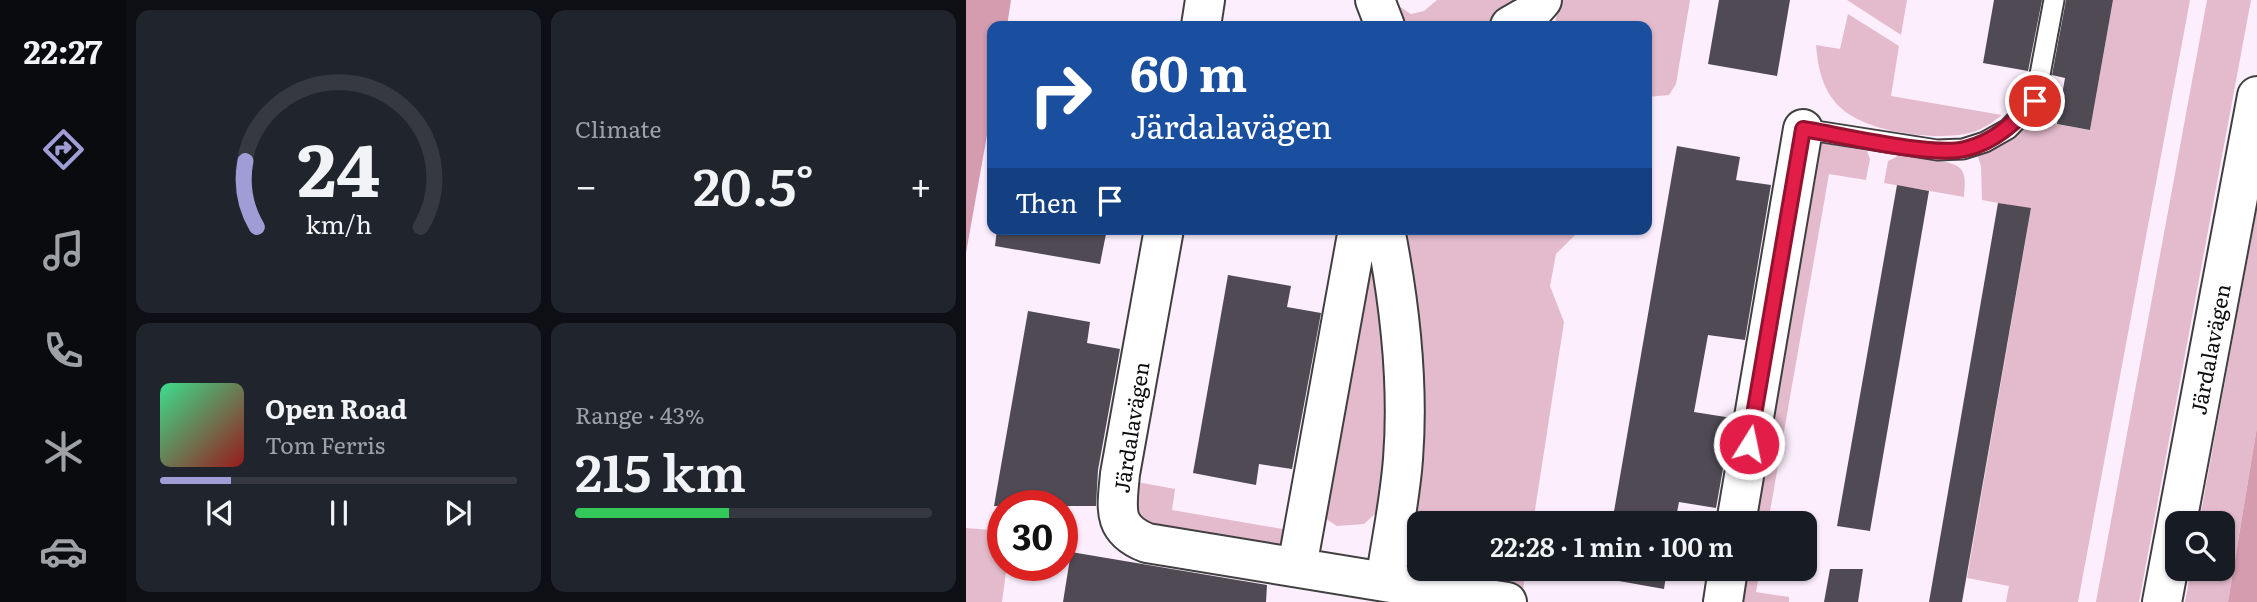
<!DOCTYPE html>
<html lang="en">
<head>
<meta charset="utf-8">
<style>
  :root { --surface:#171b24; --page:#20242c; --text:#f1f3f6; --muted:#9ea1a6; --line:#363941; --accent:#9f9cd6 }
  body { margin:0; font-family:Literata,serif; background:var(--page); color:var(--text); height:100vh; display:flex; flex-direction:column; font-size:26px; white-space:nowrap }
  * { box-sizing:border-box; margin:0 }
  p { font-size:23px; color:var(--muted) }
  .icon { flex:none; width:38px; height:38px; fill:none; stroke:currentColor; stroke-width:2; stroke-linecap:round; stroke-linejoin:round }
  .map { position:relative; flex:1; overflow:hidden }
  .drawer { display:flex; flex-direction:column; gap:10px; padding:10px; background:#0d0f14; width:840px }
  .drawer>* { flex:none }
  .guide { position:absolute; left:21px; top:21px; width:665px; height:214px; border-radius:14px; box-shadow:0 2px 5px #0004; background:#1a4fa0; color:#fff; overflow:hidden }
  .buttons { position:absolute; left:1199px; top:511px; display:grid; gap:14px }
  .buttons a { display:grid; place-items:center; width:70px; height:70px; border-radius:14px; background:var(--surface); box-shadow:0 2px 5px #0004; font-size:35px }
  .speed { position:absolute; left:21px; top:490px; display:flex; gap:14px; font-size:35px; font-weight:700; text-align:center }
  .speed>* { display:grid; place-content:center; width:91px; height:91px; border-radius:50%; background:var(--surface); box-shadow:0 2px 5px #0004; line-height:1 }
  .speed .limit { border:10px solid #d22; background:#fff; color:#111 }
  .pin { position:absolute; display:grid; place-items:center; width:60px; height:60px; color:#fff; margin:-30px; border:4px solid #fff; border-radius:50%; box-shadow:0 2px 7px #0007 }
  .me { position:absolute; width:77px; margin:-38px; rotate:10deg; stroke-linejoin:round; filter:drop-shadow(0 0 5px #0008) }
  .turn { display:flex; align-items:center; gap:24px; height:147px; padding:0 28px; font-size:32px }
  .turn .icon { width:91px; height:91px; stroke-width:2.5 }
  .turn b { display:block; font-size:49px; line-height:60px }
  .then { display:flex; align-items:center; height:66px; padding:0 28px; background:#0003; gap:14px; font-size:26px }
  .big { font-size:52px; font-weight:600; line-height:1.1 }
  .drawer .widget { flex:1; display:flex; flex-direction:column; justify-content:center; gap:10px; min-width:0; padding:0 24px; border-radius:14px; background:var(--page) }
  .drawer .dial { align-items:center; gap:0 }
  .dial svg { height:182px; overflow:visible; fill:none; stroke:var(--line); stroke-width:7; stroke-linecap:round; text-anchor:middle }
  .dial text { fill:var(--text); stroke:none }
  .song { display:flex; align-items:center; gap:21px }
  .cover { width:84px; height:84px; border-radius:10px; background:linear-gradient(135deg,hsl(150 70% 55%),hsl(0 70% 35%)) }
  .played { height:7px; border-radius:4px; background:linear-gradient(90deg,var(--accent) 20%,var(--line) 20%) }
  .keys { display:flex; justify-content:space-around; direction:ltr }
  .heat { display:flex; justify-content:space-between; align-items:center; font-size:38px; direction:ltr }
  .charge { height:10px; border-radius:5px; background:linear-gradient(90deg,#34c759 43%,var(--line) 0) }
  .drawer .tiles { flex:1; display:grid; gap:10px; grid-template-columns:repeat(2,1fr) }
  .trip { position:absolute; left:441px; top:511px; width:410px; height:70px; border-radius:14px; background:var(--surface); box-shadow:0 2px 5px #0004; font-weight:600; line-height:70px; text-align:center }
  main { display:flex; flex:1; min-height:0 }
  .tab-bar { display:flex; flex-direction:column; width:126px; justify-content:space-around; align-items:center; background:#090b0e; color:var(--muted) }
  .tab-bar .icon { width:49px; height:49px }
  .tab-bar .current { color:var(--accent) }
  .tab-bar b { font-size:32px; color:var(--text) }
  .map>svg:first-child { display:block }
  .green { fill:#e4bbcc }
  .forest { fill:#d49cae }
  .building { fill:#4f4a54 }
  .lines { fill:none; stroke-linecap:round; stroke-linejoin:round }
  .service-casing { stroke:#404040; stroke-width:23 }
  .minor-casing { stroke:#404040; stroke-width:42 }
  .tertiary-casing { stroke:#404040; stroke-width:42 }
  .service { stroke:#fff; stroke-width:19 }
  .minor { stroke:#fff; stroke-width:38 }
  .tertiary { stroke:#fff; stroke-width:38 }
  .route-casing { stroke:#92132f; stroke-width:18 }
  .route { stroke:#e11d48; stroke-width:12 }
  .labels { text-anchor:middle; dominant-baseline:central; stroke-width:7; stroke-linejoin:round; paint-order:stroke }
  .street-label { font-size:21px; fill:#0d0d0d; stroke:#fff }
</style>
</head>
<body>
<main>
<nav class="tab-bar">
<b>22:27</b>
<svg class="icon current" aria-label="directions" viewBox="0 0 24 24"><path d="M12 3l9 9-9 9-9-9zM9 14v-3h6M13 9l2 2-2 2"/></svg>
<svg class="icon" aria-label="music" viewBox="0 0 24 24"><path d="M9 18V5l10-2v13"/><circle cx="6" cy="18" r="3"/><circle cx="16" cy="16" r="3"/></svg>
<svg class="icon" aria-label="phone" viewBox="0 0 24 24"><path d="M5 4h4l2 5-3 2q2 4 5 5l2-3 5 2v4C11 20 4 13 5 4z"/></svg>
<svg class="icon" aria-label="climate" viewBox="0 0 24 24"><path d="M12 3v18M4 7l16 10M4 17L20 7"/></svg>
<svg class="icon" aria-label="car" viewBox="0 0 24 24"><path d="M5 17H2v-5l4-1 3-4h7l3 4 3 1v5h-3M9 17h6M6 11h13"/><circle cx="7" cy="17" r="2"/><circle cx="17" cy="17" r="2"/></svg>
</nav>
<section class="drawer">
<div class="tiles">
<div class="widget dial"><svg viewBox="0 0 100 80">
<path d="M14 69A42 42 0 1 1 86 69"/>
<path d="M14 69A42 42 0 0 1 9 40" stroke="#9f9cd6"/>
<text x="50" y="56" font-size="32" font-weight="700">24</text>
<text x="50" y="72" font-size="11">km/h</text>
</svg></div>
<div class="widget"><p>Climate</p>
<div class="heat"><a>−</a><b class="big">20.5°</b><a>+</a></div>
</div>
<div class="widget">
<div class="song"><i class="cover"></i><div><b>Open Road</b><p>Tom Ferris</p></div></div>
<div class="played"></div>
<div class="keys"><svg class="icon" aria-label="previous" viewBox="0 0 24 24"><path d="M18 5L8 12l10 7zM5 5v14"/></svg><svg class="icon" aria-label="pause" viewBox="0 0 24 24"><path d="M8 5v14M16 5v14"/></svg><svg class="icon" aria-label="next" viewBox="0 0 24 24"><path d="M6 5l10 7-10 7zM19 5v14"/></svg></div>
</div>
<div class="widget"><p>Range · 43%</p><b class="big">215 km</b><div class="charge"></div></div>
</div>
</section>
<div class="map">
<svg width="1291" height="602" viewBox="0 0 1291 602">
  <rect width="100%" height="100%" fill="#fceefd"/>
  <path class="green" d="M471,0H560L525,26L431,25L428,3L445,14L458,11Z
    M592,0H724L710,84L703,95L681,97V26H589Z
    M881,0H941L935,35Z
    M1147,0H1224L1112,602H1040L1043,586L1001,578L1065,209L1016,200L1015,166L1011,154C1031,145 1051,139 1060,119L1124,130Z
    M1241,0H1285L1173,602H1130Z
    M882,14L933,46L925,96L1036,115C1027,122 1016,130 1004,133C971,141 901,133 875,108C857,92 852,69 850,45L874,49Z
    M856,143L901,151L904,159L900,180L863,174L802,523H781L848,149Z
    M934,155C948,157 986,159 995,169C1001,177 998,188 998,197L918,183L922,161Z
    M1291,208V427L1262,602H1219L1225,569H1256V523H1233Z
    M408,229L424,370L417,494L409,514L398,524L371,526L357,517Z
    M436,229H615L590,254L584,286L598,322L567,523H453V566L443,555L440,546Z
    M166,481L209,489L206,510L328,531L316,550L174,527Z
    M0,528L37,531V565H41L36,602H0Z
    M457,569H560L557,590L462,573Z
    M773,569H794L790,592L823,597V602H767Z"/>
  <path class="forest" d="M0,0H45L41,26H26V107L0,253Z
    M1291,427V602H1262Z"/>
  <path class="building" d="M753,0H824L811,76L742,64Z
    M1028,0H1076L1062,71L1017,63Z
    M1100,0H1147L1124,130L1091,124L1099,78L1086,75Z
    M711,146L774,157L770,180L805,185L779,340L742,335L728,412L766,418L750,508L713,502L709,523H646Z
    M931,185L963,191L904,531L871,526Z
    M1032,203L1065,208L996,602H963Z
    M31,229H141L134,264L29,246Z
    M262,275L325,286L321,307L355,313L326,469L293,464L290,485L227,473Z
    M62,311L124,322L121,343L154,349L132,470L130,506H28Z
    M105,552L301,585L300,602H97Z
    M638,569H701L698,589L636,578Z
    M864,569H897L892,602H858Z"/>
  <g class="lines">
    <defs>
      <path id="service" d="M837,129L971,150L997,149L1019,142L1042,129L1069,101L1088,0"/>
      <path id="minor" d="M409,0L419,26
        M235,26L239,0
        M544,26L563,15L576,0
        M198,229L154,474C151,508 145,529 181,543L541,602
        M419,229C434,305 443,382 437,459C434,500 425,542 419,582
        M770,523L837,129
        M331,567L392,229
        M757,602L762,569"/>
      <path id="tertiary" d="M1196,602L1291,96"/>
    </defs>
    <use href="#service" class="service-casing"/>
    <use href="#minor" class="minor-casing"/>
    <use href="#tertiary" class="tertiary-casing"/>
    <use href="#service" class="service"/>
    <use href="#minor" class="minor"/>
    <use href="#tertiary" class="tertiary"/>
  </g>
  <g class="lines">
    <defs>
      <path id="route" d="M783,444L837,129C875,135 965,157 999,149C1029,142 1049,122 1069,101"/>
    </defs>
    <use href="#route" class="route-casing"/>
    <use href="#route" class="route"/>
  </g>
  <g class="labels">
    <g class="street-label">
      <text transform="translate(1243 349) rotate(-79)">Järdalavägen</text>
      <text transform="translate(164 427) rotate(-81)">Järdalavägen</text>
    </g>
  </g>
</svg>
<div class="buttons">
<a><svg class="icon" aria-label="search" viewBox="0 0 24 24"><circle cx="10" cy="10" r="6"/><path d="M15 15l6 6"/></svg></a>
</div>
<div class="speed"><div class="limit">30</div></div>
<div class="pin" style="left:1069px;top:101px;background:#d93025"><svg class="icon" aria-label="arrive" viewBox="0 0 24 24"><path d="M6 21V4h12l-3 4 3 4H6"/></svg></div>
<svg class="me" style="left:783px;top:444px" viewBox="-20 -20 40 40"><circle r="17" fill="#e11d48" stroke="#fff" stroke-width="3"/><path d="M0-11L8 9 0 5-8 9z" fill="#fff"/></svg>
<div class="trip">22:28 · 1 min · 100 m</div>
<div class="guide">
<div class="turn"><svg class="icon" aria-label="right" viewBox="0 0 24 24"><path d="M7 20v-9h11M14 6l5 5-5 5"/></svg><div><b>60 m</b>Järdalavägen</div></div>
<div class="then">Then<svg class="icon" aria-label="arrive" viewBox="0 0 24 24"><path d="M6 21V4h12l-3 4 3 4H6"/></svg></div>
</div>
</div>
</main>
</body>
</html>
